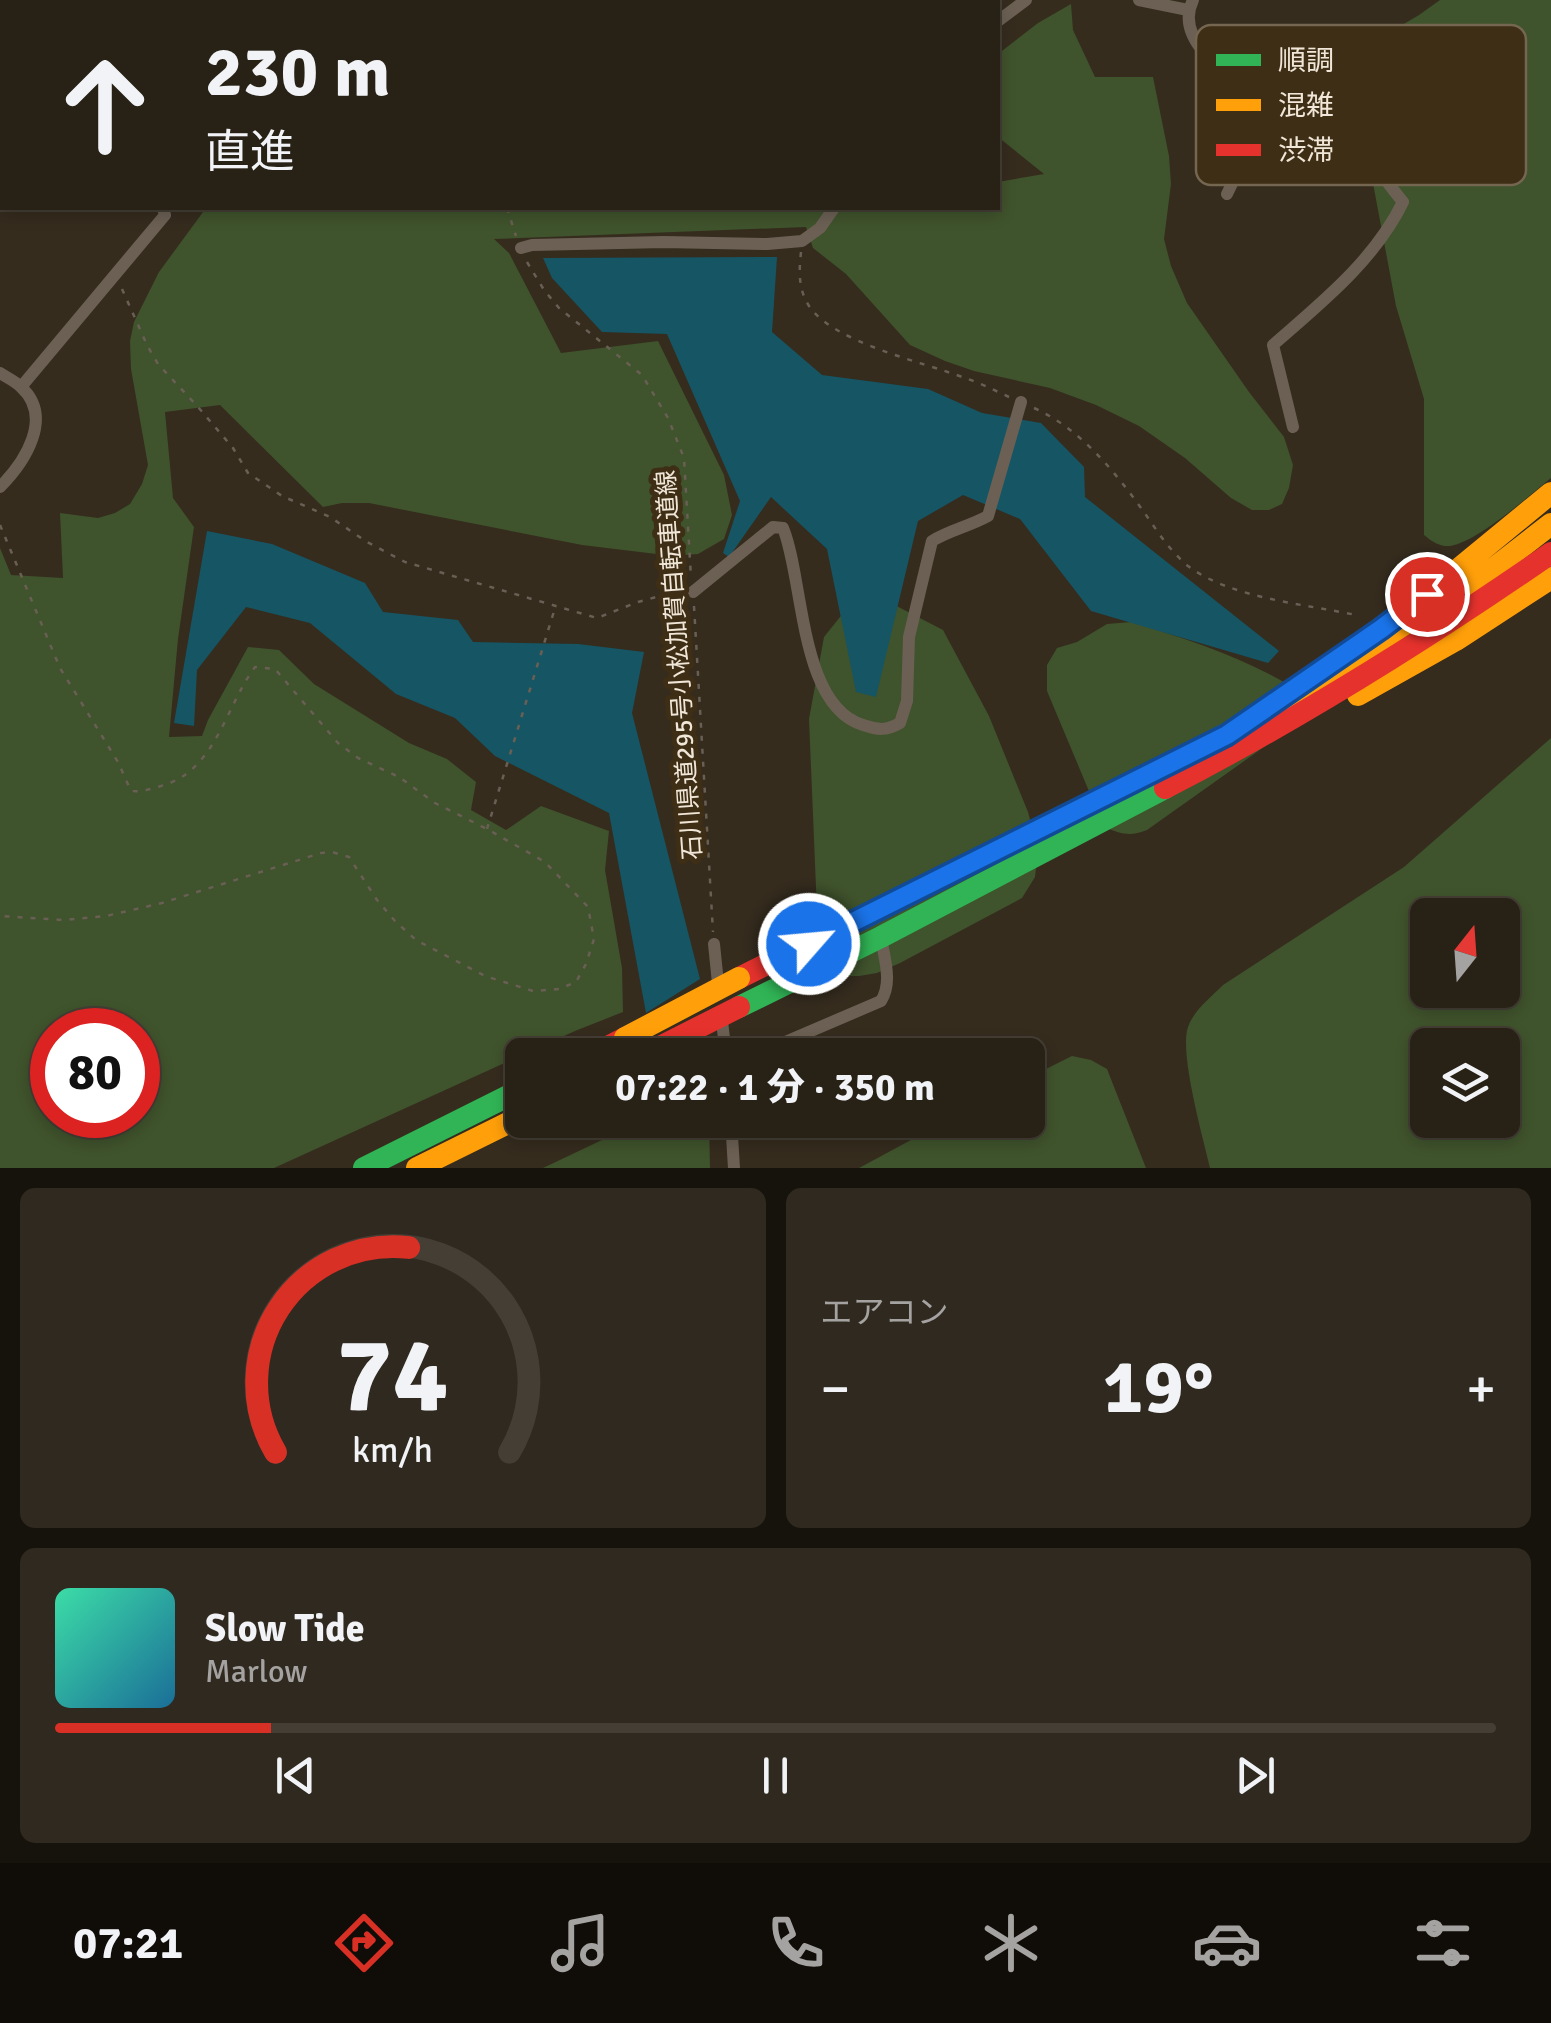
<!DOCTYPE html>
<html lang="ja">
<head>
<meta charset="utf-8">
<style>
  :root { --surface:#282116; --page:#30291f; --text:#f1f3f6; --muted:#a5a3a1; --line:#443e35; --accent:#d93025 }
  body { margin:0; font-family:Signika,"Noto Sans JP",sans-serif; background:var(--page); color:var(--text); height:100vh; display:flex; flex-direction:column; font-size:38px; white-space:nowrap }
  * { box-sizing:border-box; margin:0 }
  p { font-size:32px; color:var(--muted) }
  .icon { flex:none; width:55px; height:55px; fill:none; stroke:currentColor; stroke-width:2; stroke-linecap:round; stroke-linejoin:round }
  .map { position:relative; height:1168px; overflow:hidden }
  .side { display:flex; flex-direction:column; gap:20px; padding:20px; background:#16120c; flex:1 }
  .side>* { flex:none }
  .guide { position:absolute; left:0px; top:0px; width:1000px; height:210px; box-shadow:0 5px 15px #0003,0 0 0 2px var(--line); background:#282116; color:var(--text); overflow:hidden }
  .needle { width:65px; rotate:17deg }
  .tools { position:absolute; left:1410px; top:898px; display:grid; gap:20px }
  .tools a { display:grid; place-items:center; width:110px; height:110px; border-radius:15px; background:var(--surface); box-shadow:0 5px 15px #0003,0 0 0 2px var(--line); font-size:50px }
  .speed { position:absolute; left:30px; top:1008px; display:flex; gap:20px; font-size:50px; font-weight:700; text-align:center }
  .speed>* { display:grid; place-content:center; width:130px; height:130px; border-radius:50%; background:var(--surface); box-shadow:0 5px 15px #0003,0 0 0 2px var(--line); line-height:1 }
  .speed .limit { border:15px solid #d22; background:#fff; color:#111 }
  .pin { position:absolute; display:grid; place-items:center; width:85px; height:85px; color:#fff; margin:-42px; border:5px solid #fff; border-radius:50%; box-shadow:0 2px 10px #0007 }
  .me { position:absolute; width:110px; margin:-55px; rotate:63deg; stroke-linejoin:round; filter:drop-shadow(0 0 8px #0008) }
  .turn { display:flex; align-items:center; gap:35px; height:210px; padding:0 40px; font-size:45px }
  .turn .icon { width:130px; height:130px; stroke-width:2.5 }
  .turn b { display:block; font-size:70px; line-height:85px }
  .big { font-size:75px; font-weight:800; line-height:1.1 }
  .side .card { flex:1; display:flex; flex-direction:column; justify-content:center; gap:15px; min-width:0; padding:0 35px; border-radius:15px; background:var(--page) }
  .side .dial { align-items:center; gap:0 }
  .dial svg { height:260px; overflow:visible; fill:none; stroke:var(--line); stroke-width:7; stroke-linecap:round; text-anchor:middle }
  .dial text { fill:var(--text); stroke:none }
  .song { display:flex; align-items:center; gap:30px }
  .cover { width:120px; height:120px; border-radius:15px; background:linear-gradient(135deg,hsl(160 70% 55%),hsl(200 70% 35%)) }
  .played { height:10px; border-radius:5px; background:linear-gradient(90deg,var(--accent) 15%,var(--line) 15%) }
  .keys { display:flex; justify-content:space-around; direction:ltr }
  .heat { display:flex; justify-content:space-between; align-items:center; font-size:55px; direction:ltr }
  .side .tiles { flex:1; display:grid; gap:20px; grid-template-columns:1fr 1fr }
  .card:last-child { grid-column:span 2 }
  .trip { position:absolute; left:505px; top:1038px; width:540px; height:100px; border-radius:15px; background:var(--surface); box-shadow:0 5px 15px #0003,0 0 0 2px var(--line); font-weight:800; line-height:100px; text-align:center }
  .menu { display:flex; height:160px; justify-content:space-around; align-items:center; background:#100d09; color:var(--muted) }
  .menu .icon { width:70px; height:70px }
  .menu .active { color:var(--accent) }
  .menu b { font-size:45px; color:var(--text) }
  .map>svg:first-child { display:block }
  .green { fill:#3f532c; fill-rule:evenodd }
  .water { fill:#165564 }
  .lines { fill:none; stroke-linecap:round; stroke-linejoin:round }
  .path { stroke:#695f54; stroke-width:2.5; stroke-dasharray:5 8; stroke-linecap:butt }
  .street { stroke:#6c6054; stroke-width:12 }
  .fast { stroke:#30b455; stroke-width:22 }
  .slow { stroke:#ff9f0a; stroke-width:22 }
  .jam { stroke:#e5322d; stroke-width:22 }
  .slow-bridge { stroke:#ff9f0a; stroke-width:22 }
  .jam-bridge { stroke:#e5322d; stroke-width:22 }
  .route-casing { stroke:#114b97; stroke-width:25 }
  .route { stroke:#1a73e8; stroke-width:18 }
  .labels { text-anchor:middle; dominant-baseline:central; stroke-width:10; stroke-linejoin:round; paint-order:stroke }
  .street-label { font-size:25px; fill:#f1e7d8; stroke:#3e2e15 }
  .key { fill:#3e2e15; stroke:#746650; stroke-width:2.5 }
  .key-label { font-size:28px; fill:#f1e7d8 }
</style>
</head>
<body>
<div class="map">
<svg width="1551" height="1168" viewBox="0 0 1551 1168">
  <rect width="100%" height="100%" fill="#352c1e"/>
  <path class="green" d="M1440,0H1551V478C1531,494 1470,549 1445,546C1437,545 1430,540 1424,535V399L1396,306L1351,66L1355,53L1419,15Z
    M1071,4L1073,30L1095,77H1153L1169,156L1171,184L1164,239L1171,266L1187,303L1249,392L1284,437L1293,465L1289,488L1282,504L1269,510H1252L1231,498L1185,458L1139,426L1096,405L1050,388L974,371L945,361L910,345L846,274L813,248L806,227L494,239L509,253L561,353L658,341L724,475L732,515L724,539L698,554L673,556L582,545L369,503H342L323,507L220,405L165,412L173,498L194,527L178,639L169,737L202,736L208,720L248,647L279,650L314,684L409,743L447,759L476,782L471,810L506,830L541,806L609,831L605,870L622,968L623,1012L575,1031L274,1168H0V548L11,575L63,578L60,513L98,518L115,513L130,504L142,484L148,465L131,369L130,341L134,322L159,272L206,208H998V182L1044,174L998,137V54L1038,23ZM52,1030H138V1115H52Z
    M883,599L943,630L989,716L1028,812L1038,850L1035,877L1022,898L900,963L877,973L859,976H841L825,971L819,960L809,719L824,637L844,612Z
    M1131,622C1191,640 1252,660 1303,694L1288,730L1147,830C1130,837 1121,834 1104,827L1047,691V665L1057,648L1077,642L1107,624Z
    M1551,738V1168H1210C1203,1138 1179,1053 1188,1027C1194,1010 1211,997 1223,985L1404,867ZM1502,915V990H1428V915ZM1502,1045V1120H1428V1045Z
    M1072,1056L1091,1060L1107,1069L1146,1168H859L948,1120H1028V1078Z
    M644,1120H709L710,1168H543Z"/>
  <path class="water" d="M777,257L772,332L822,375L928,389L982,413L1041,423L1084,467L1085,497L1279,651L1268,663L1091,611L1020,519L963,495L918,521L876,697L856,692L827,549L771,497L729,557L723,553L740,501L667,334L602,332L552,278L543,258Z
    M207,531L272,544L365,583L383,612L458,620L473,642L578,644L644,652L632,713L700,979L646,1013L609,813L495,756L455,718L396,694L310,623L246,607L197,670L194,726L174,723Z"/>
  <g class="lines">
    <path class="path" d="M474,0V2
      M507,208L516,236
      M801,252C799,271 798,289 809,306C834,343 923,362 965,378C980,383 994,390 1009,397
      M527,262L544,290L559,308L642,375L668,418L684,458L691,578
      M122,289L147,345L158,364L198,407L233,448L248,473L282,496L330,517L367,542L405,562L597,618L638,602L678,591
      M1034,408C1081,429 1115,472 1144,512C1157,531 1170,551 1188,566C1230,598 1304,604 1356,615
      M0,525L60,668L118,762L131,791C142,792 151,789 161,786C216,771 225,707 255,667L275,669L338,743L358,758L399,777L435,803L487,829L545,862L588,907L594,939L586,964L576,982L559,989L533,991L485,976L416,940L395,921L377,900L349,857L332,852L321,853L162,903L106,916L63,920L0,916
      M694,606L713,932
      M487,829L555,608"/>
    <path class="street" d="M143,0L144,2
      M705,0L706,2
      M1139,0L1188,10
      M1193,0C1174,39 1223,72 1251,90C1259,96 1268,104 1277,108C1296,115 1319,112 1337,125C1360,141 1384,180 1403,202C1374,261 1321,303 1273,345L1293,427
      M998,21L1026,0
      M1227,194L1257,132L1275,107
      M521,248L532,245L664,242L767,244L802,241L820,228L834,208
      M0,373C6,377 15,381 21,387C54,417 25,462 0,487
      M21,387L165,215L163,208
      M693,592L773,527L783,528C804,579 799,706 863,725C878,730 886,731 900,723L907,701L909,637L932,541C950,530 970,526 988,516L1021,402
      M714,944L719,993
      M721,1013L726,1055
      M755,1055L881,1001C893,982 884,958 881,937
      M731,1120L734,1168"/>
    <path class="fast" d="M739,1007L881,937L1165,788
      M364,1168L522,1089"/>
    <path class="slow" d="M1358,645L1450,576L1551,493
      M1358,695L1456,640L1551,578
      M1042,827C1156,770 1270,715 1379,649C1440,613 1495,567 1551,524
      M417,1168L522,1116"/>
    <path class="jam" d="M1165,788C1299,719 1427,639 1551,553
      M739,978L1042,827
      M592,1055L625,1038"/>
    <path class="slow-bridge" d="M625,1038L739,978"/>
    <path class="jam-bridge" d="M644,1055L739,1007"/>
  </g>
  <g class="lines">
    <defs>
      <path id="route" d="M809,944L1227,735L1381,629L1427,594"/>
    </defs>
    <use href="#route" class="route-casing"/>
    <use href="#route" class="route"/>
  </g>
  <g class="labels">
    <g class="street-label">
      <text transform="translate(679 665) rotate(-94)">石川県道295号小松加賀自転車道線</text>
    </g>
  </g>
  <rect x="1196" y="25" width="330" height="160" rx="15" class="key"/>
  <rect x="1216" y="54" width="45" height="12" fill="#30b455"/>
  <rect x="1216" y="99" width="45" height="12" fill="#ff9f0a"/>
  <rect x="1216" y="144" width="45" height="12" fill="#e5322d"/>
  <g class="key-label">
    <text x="1278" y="70">順調</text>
    <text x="1278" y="115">混雑</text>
    <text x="1278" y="160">渋滞</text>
  </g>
</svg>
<div class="tools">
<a><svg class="needle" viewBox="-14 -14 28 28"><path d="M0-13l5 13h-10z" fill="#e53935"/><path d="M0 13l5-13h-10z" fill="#a5a3a1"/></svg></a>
<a><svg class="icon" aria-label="layers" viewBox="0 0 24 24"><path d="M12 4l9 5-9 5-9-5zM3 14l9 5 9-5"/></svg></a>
</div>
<div class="speed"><div class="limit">80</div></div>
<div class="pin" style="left:1427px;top:594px;background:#d93025"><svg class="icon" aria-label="arrive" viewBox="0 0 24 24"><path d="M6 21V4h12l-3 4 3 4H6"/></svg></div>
<svg class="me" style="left:809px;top:944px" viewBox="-20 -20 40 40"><circle r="17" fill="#1a73e8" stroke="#fff" stroke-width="3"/><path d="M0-11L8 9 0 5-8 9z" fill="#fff"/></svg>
<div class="trip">07:22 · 1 分 · 350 m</div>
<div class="guide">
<div class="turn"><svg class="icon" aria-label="ahead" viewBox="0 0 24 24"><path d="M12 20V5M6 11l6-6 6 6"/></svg><div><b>230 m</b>直進</div></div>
</div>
</div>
<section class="side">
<div class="tiles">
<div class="card dial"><svg viewBox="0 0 100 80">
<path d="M14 69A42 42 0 1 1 86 69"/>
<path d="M14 69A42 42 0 0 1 55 6" stroke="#d93025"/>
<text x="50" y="56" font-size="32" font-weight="700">74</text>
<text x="50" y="72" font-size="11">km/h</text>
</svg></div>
<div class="card"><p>エアコン</p>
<div class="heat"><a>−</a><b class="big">19°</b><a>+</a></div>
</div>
<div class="card">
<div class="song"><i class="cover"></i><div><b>Slow Tide</b><p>Marlow</p></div></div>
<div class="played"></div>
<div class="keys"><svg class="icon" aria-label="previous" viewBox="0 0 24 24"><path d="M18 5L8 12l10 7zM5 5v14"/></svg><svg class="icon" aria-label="pause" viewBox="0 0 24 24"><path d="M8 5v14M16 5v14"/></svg><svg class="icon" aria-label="next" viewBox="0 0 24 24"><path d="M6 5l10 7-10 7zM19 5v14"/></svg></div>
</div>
</div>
</section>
<nav class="menu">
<b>07:21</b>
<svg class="icon active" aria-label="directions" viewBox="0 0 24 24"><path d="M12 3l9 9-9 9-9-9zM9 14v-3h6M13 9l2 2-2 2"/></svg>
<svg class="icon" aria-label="music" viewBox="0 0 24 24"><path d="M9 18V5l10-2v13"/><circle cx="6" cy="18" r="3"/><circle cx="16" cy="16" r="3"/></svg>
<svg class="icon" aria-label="phone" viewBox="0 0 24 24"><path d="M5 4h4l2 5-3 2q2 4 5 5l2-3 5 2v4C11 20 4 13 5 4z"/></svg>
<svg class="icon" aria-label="climate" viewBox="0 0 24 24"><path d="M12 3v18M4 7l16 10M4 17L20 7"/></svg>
<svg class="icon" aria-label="car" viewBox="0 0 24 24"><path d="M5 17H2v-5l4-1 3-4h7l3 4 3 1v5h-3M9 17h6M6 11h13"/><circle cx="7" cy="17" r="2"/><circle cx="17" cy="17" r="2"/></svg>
<svg class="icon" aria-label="filters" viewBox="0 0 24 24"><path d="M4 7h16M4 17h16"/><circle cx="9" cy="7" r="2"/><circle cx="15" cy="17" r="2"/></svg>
</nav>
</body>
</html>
